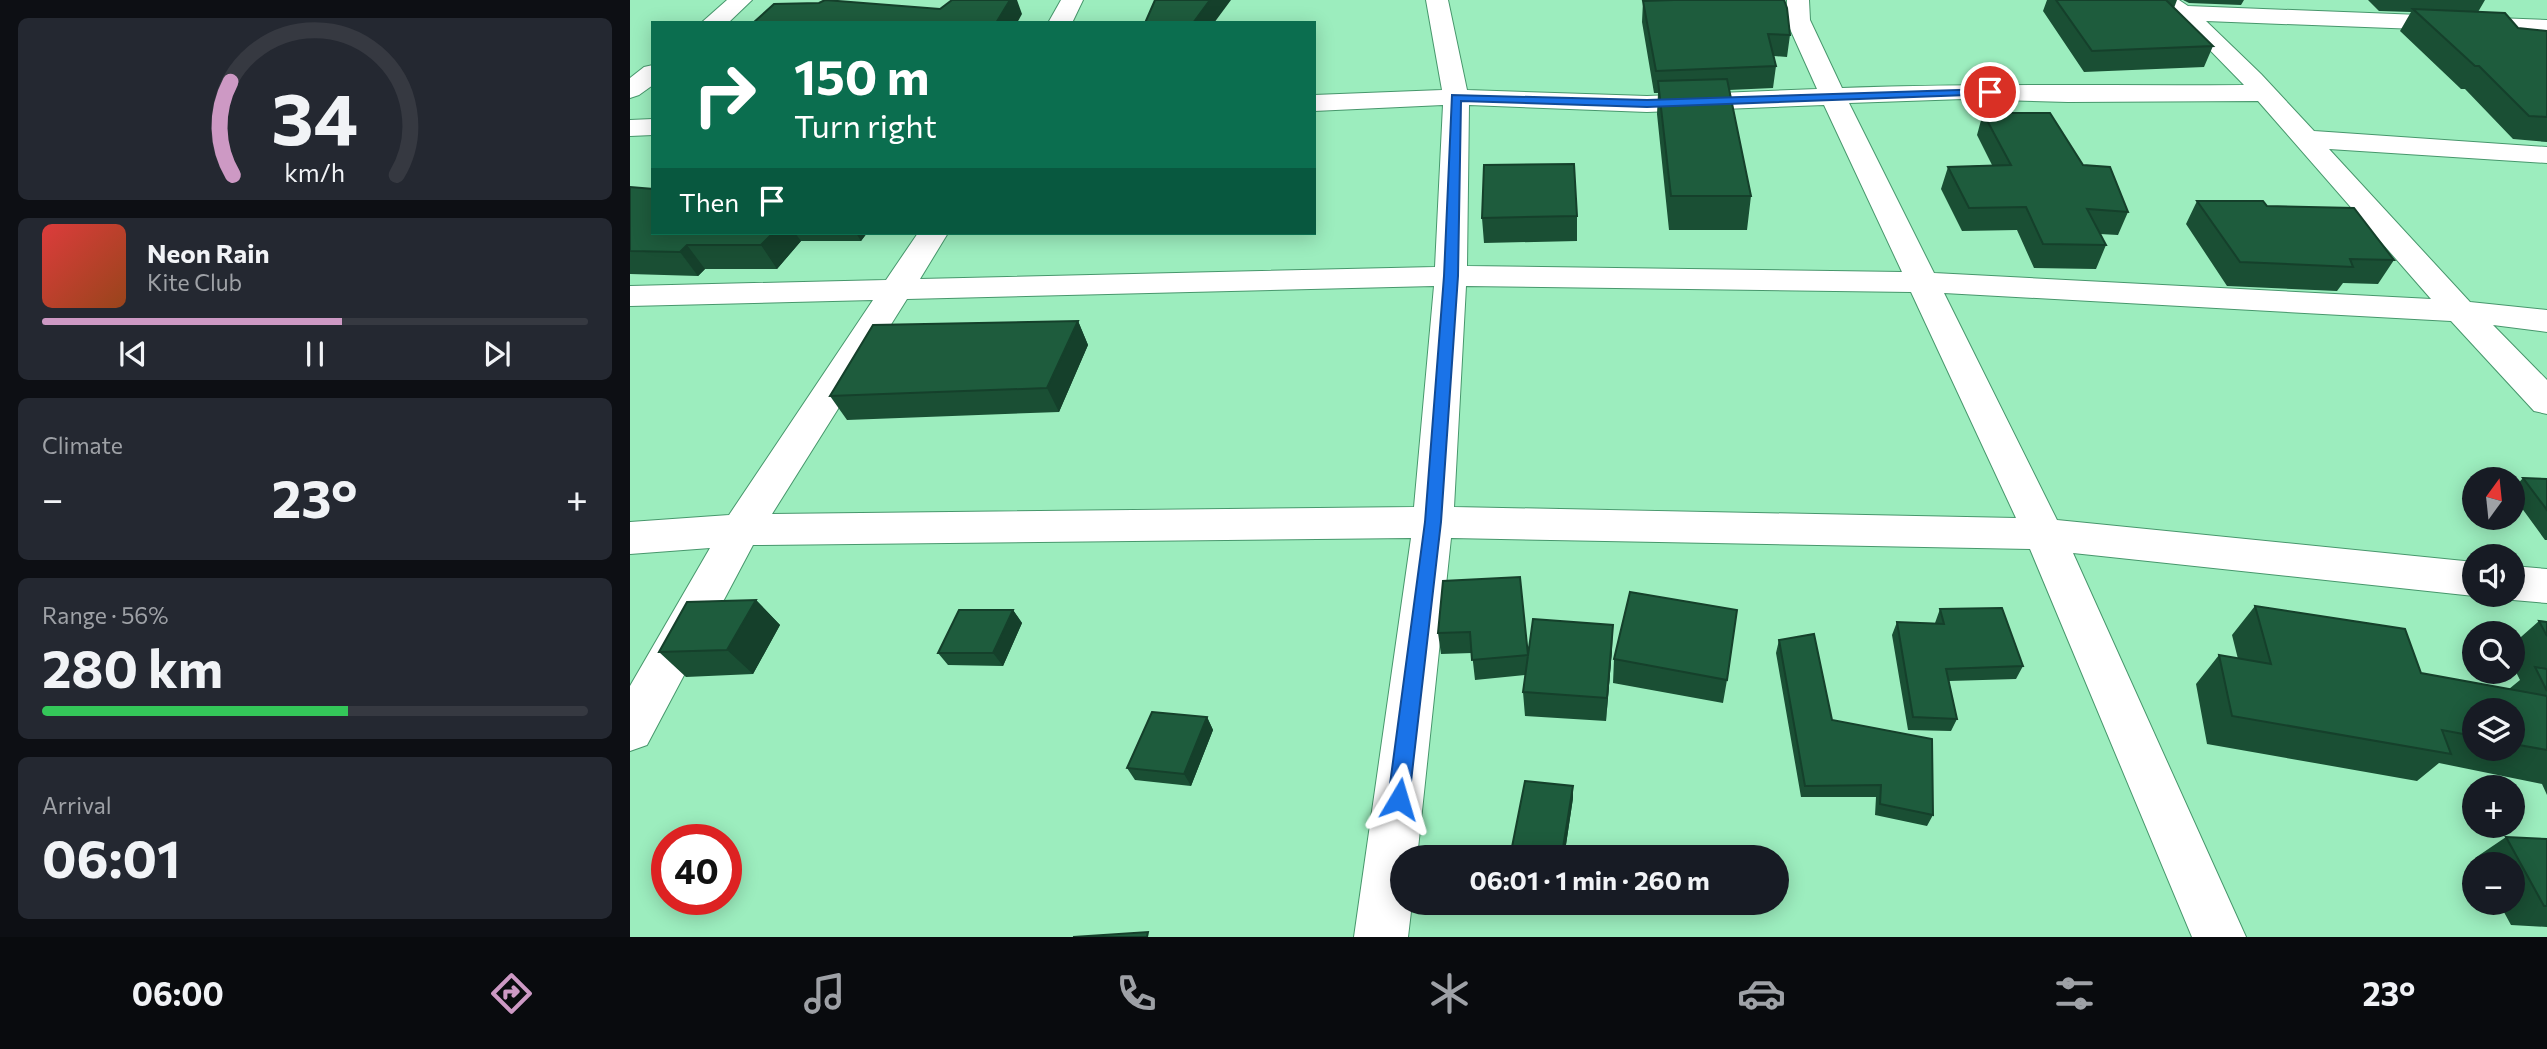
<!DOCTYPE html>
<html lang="en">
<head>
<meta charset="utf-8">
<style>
  :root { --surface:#171b24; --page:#242831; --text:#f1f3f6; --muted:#9ea1a6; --line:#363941; --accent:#cd99c4 }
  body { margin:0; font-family:Commissioner,sans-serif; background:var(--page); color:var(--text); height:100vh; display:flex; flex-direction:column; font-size:26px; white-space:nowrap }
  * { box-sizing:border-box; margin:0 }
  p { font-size:23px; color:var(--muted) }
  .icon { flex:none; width:38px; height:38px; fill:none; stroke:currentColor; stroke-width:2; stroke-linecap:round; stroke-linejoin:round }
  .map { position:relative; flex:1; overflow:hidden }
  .panel { display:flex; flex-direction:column; gap:18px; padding:18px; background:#0d0f14; width:630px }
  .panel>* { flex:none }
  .hud { position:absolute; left:21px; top:21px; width:665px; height:214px; border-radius:0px; box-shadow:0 4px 18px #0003; background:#0b6e4f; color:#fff; overflow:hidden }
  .needle { width:46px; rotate:15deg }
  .fabs { position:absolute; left:1832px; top:467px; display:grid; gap:14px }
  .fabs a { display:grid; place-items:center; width:63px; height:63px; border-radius:50%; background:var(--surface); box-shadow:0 4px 18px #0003; font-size:35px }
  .speed { position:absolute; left:21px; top:824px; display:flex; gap:14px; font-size:35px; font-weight:700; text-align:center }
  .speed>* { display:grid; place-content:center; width:91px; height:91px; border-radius:50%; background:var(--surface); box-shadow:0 4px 18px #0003; line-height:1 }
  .speed .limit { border:10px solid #d22; background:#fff; color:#111 }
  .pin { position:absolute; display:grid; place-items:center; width:60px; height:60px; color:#fff; margin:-30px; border:4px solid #fff; border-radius:50%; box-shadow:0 2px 7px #0007 }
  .me { position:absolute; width:77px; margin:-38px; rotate:7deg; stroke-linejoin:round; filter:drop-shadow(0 0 5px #0008) }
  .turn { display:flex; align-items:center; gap:24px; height:147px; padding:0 28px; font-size:32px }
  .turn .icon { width:91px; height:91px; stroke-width:2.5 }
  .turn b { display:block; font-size:49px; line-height:60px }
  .then { display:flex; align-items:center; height:66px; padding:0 28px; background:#0003; gap:14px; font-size:26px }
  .big { font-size:52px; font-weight:700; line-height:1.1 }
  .panel .tile { flex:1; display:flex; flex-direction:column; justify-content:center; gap:10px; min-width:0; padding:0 24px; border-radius:10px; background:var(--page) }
  .panel .dial { align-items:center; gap:0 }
  .dial svg { height:182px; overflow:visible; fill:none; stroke:var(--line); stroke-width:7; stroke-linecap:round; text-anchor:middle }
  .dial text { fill:var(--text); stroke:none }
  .song { display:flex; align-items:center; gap:21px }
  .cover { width:84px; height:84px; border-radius:10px; background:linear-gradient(135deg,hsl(0 70% 55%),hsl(20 70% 35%)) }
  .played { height:7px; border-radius:4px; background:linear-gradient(90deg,var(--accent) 55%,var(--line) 55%) }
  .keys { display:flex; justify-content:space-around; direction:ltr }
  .heat { display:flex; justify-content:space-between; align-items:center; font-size:38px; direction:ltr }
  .charge { height:10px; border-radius:5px; background:linear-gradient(90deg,#34c759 56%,var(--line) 0) }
  .trip { position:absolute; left:760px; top:845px; width:399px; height:70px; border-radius:35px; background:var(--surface); box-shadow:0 4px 18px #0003; font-weight:700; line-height:70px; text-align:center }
  .dock { display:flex; height:112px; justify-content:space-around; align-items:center; background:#090b0e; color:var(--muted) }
  .dock .icon { width:49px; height:49px }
  .dock .active { color:var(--accent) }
  .dock b { font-size:32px; color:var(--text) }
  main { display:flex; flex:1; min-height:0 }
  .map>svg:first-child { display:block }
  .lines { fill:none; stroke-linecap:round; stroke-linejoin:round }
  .minor-casing { stroke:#47976c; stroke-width:2 }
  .minor { fill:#fff; fill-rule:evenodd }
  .wall { fill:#1a4f34; fill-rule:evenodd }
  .shaded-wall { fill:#15402b }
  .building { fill:#1e5c3d; stroke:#15402b; stroke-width:2 }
  .route { fill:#1a73e8; stroke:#114b97; stroke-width:2 }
</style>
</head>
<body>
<main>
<section class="panel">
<div class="tile dial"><svg viewBox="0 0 100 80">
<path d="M14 69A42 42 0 1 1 86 69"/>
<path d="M14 69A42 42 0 0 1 13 28" stroke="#cd99c4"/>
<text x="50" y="56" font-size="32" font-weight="700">34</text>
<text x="50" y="72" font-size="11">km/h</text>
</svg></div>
<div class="tile">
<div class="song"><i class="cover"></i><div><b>Neon Rain</b><p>Kite Club</p></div></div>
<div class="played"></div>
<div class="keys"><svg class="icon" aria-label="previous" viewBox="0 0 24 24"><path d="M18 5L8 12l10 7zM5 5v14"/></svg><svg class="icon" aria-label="pause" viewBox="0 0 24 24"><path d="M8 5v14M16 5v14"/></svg><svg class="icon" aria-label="next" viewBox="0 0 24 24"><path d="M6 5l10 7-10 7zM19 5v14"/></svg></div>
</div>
<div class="tile"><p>Climate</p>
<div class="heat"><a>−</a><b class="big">23°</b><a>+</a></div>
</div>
<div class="tile"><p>Range · 56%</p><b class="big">280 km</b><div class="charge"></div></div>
<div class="tile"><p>Arrival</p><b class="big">06:01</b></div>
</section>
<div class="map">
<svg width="1917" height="937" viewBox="0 0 1917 937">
  <rect width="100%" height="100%" fill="#9cedbe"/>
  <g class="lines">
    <defs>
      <path id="minor" d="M97,0H122L98,23H71Z
        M431,0H453L442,23H418Z
        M796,0H818L837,90L1017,96L1187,89L1156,20L1157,0H1179L1180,20L1212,88C1346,83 1480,86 1614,85L1571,41L1524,0H1549L1558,6L1917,20V34L1576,21L1631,74L1684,131L1917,147V163L1699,149L1840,302L1917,310V332L1863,325L1917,380V414L1904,411L1821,321L1314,293L1427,520L1844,562V595H1847L1844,596L1443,553L1616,937H1562L1400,549L821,538L787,858H772V903H782L778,937H724L781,538L123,545L17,745L0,751V686L80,548L0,554V522L99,515L243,300L0,306V286L256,280L288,233H318L290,279L805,267L813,105L684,111V95L812,90ZM1334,99L1438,102L1628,101L1801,299L1304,273L1219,103ZM839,105L1017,112L1194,105L1272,272L837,266ZM804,286L784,507L142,514L277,299ZM836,286L1281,292L1386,518L824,507Z
        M23,65V85L9,95L0,98V78L14,67Z
        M23,119V135L0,136V120Z
        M1883,566L1917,569V603L1883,600L1868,595H1883Z"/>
    </defs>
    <use href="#minor" class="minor-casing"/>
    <use href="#minor" class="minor"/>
  </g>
  <path class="wall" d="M1042,0H1154L1160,35L1157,57L1144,56L1146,66L1143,88L1099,90L1121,196L1117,230H1039L1027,114L1028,93H1024L1012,22L1013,1Z
    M1417,0H1547L1544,8L1583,46L1574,67L1454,72L1413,11Z
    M1553,0H1614L1611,5L1559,3Z
    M1738,0H1855L1848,12L1888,28L1917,31V142L1883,139L1835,89H1831L1770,31L1781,12L1749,11Z
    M1353,113L1453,165L1498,212L1488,235L1470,234L1476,245L1466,269L1404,268L1387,230L1332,231L1311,189L1318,167L1362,165L1347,135Z
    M0,187L23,233H237L231,241H171L147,269H75L68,276L0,274Z
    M1567,201L1637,206L1764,260L1748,284L1713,283L1707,291L1597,286L1556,224Z
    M947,216V241L854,243L852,218Z
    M448,321L458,345L429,412L217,420L200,396Z
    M1893,478L1917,479V540H1915L1883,496V489Z
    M890,577L898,657L982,649L976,721L895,716L893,692L895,675L845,680L842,653L811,654L808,633Z
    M126,600L150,625L123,674L56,677L29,652Z
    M1625,606L1791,673L1879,689L1890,680L1883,666V644L1909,621L1917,622V795L1912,784L1809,763L1787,781L1577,744L1566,684L1589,655L1608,659L1602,635ZM1844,710H1883V749H1844Z
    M1310,609L1393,666L1386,679L1319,681L1327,719L1321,731L1278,730L1262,635L1267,622L1305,623Z
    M383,610L392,623L373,666L318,665L308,653Z
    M1149,640L1202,720L1303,815L1297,826L1245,815L1246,797H1171L1146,653Z
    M984,659L1097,680L1093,703L983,683Z
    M577,717L583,730L561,786L505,780L497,768Z
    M943,798L934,858H883L882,847Z
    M1876,837L1917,839V927L1881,925L1869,903H1883V864H1848L1845,858Z"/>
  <path class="shaded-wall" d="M380,0H387L392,14L387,23H366Z
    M580,0H601L584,23H563Z
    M143,233H165L171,241L147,269L131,245Z
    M226,233H237L231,241Z
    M57,245L75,269L68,276L50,252Z
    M448,321L458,345L429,412L417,388Z
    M126,600L150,625L123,674L97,650Z
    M383,610L392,623L373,666L363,653Z
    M983,625L982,649L976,721L977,698Z
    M577,717L583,730L561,786L554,774Z
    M943,786V798L934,858H932Z"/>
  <path class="building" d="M195,0L310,9L322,0H380L366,23H123L144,4L189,3Z
    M525,0H580L563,23H515Z
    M1044,0H1154L1157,8L1160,35L1138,34L1146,66L1026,71L1013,1Z
    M1426,0H1536L1583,46L1462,51Z
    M1783,9L1875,13L1888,28L1917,31V117L1899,116L1849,66H1845Z
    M1097,79L1121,196H1041L1028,81Z
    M1353,113H1420L1453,165L1480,167L1498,212L1457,209L1476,245L1413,244L1396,207L1339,208L1318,167L1381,165Z
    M944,164L947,216L852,218L854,165Z
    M0,187L23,189V233H143L131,245H57L50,252L0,251Z
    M1567,201H1633L1637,206L1724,208L1764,260L1720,259L1723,267L1610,262Z
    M448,321L417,388L200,396L243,325Z
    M1893,478L1917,479V510Z
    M890,577L898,655L842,660L840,632L808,633L813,581Z
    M1000,592L1107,610L1097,680L984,659Z
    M126,600L97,650L29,652L57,602Z
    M1625,606L1775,629L1791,673L1917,696V750L1883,744V710H1844V736L1812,730L1821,754L1602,716L1589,655L1641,664Z
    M1372,608L1393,666L1316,669L1327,719L1283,717L1267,622L1314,624L1310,609Z
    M329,610H383L363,653H308Z
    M903,619L983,625L977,698L893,692Z
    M1909,621L1917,622V636Z
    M1184,634L1202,720L1302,739L1303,815L1250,804L1251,785L1175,786L1149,640Z
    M1905,667L1917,669V691Z
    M522,712L577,717L554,774L497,768Z
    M895,781L943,786L932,854L882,847Z
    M1876,837L1917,839V906H1914Z
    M518,932L517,937H443Z"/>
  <path class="route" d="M1360,89L1364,90V94L1017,107L831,101L828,276L811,522L779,799L776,806L769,808L761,806L758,799L795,522L814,276L822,95L1017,100Z"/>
</svg>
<div class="fabs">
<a><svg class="needle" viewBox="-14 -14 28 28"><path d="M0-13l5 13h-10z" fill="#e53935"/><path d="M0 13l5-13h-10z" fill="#9ea1a6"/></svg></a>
<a><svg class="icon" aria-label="sound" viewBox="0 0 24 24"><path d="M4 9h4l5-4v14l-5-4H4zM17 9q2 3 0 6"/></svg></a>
<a><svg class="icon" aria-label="search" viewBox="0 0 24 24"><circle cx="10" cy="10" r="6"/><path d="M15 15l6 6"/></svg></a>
<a><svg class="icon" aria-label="layers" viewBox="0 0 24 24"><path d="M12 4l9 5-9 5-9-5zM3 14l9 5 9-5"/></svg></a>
<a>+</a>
<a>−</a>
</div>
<div class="speed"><div class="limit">40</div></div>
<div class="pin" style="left:1360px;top:92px;background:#d93025"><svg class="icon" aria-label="arrive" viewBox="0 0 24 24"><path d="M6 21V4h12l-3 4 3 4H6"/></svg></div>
<svg class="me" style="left:769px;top:799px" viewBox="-20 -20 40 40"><path d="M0-17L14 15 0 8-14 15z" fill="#1a73e8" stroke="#fff" stroke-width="4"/></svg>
<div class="trip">06:01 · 1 min · 260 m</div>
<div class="hud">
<div class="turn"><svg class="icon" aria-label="right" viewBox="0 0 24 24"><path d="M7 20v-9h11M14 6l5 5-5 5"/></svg><div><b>150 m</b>Turn right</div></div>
<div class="then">Then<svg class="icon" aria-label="arrive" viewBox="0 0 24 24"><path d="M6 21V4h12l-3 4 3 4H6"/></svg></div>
</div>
</div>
</main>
<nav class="dock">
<b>06:00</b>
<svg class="icon active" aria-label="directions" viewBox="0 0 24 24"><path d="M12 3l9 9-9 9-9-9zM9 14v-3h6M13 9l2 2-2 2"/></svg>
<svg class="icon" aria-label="music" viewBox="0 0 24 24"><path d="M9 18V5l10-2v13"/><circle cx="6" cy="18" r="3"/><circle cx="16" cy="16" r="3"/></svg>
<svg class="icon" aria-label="phone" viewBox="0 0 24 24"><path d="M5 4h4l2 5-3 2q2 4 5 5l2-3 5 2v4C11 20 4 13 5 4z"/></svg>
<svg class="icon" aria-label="climate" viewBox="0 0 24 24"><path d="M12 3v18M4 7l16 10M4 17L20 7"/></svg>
<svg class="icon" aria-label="car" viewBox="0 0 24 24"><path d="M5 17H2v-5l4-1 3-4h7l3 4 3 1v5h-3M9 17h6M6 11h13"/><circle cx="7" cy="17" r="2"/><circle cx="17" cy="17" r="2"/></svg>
<svg class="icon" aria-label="filters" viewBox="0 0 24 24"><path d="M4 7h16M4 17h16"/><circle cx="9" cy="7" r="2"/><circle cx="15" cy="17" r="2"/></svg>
<b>23°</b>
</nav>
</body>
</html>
